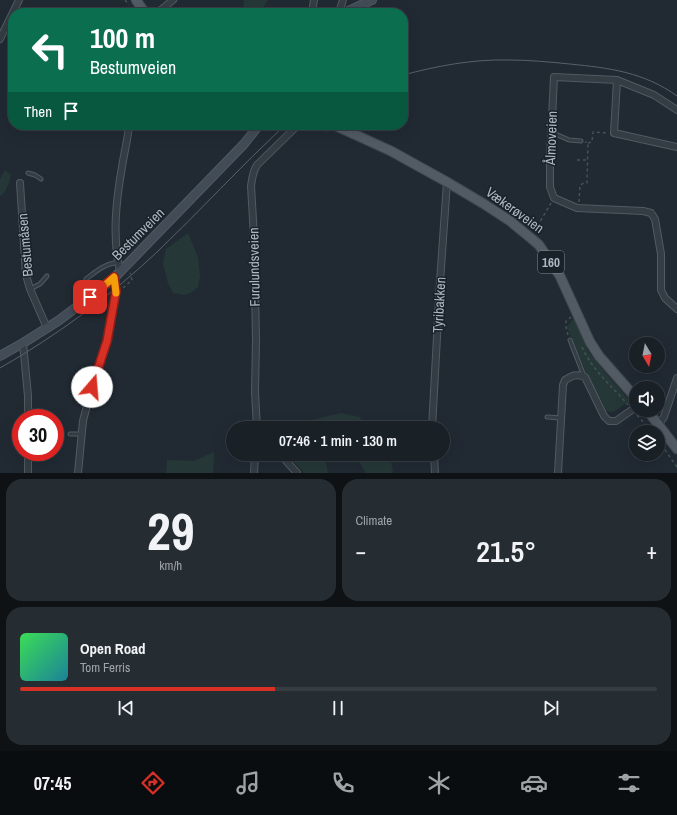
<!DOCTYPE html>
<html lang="en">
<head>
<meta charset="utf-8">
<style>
  :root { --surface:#192026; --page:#262d32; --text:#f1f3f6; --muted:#9fa3a7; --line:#373e43; --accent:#d93025 }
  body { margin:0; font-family:"Archivo Narrow",sans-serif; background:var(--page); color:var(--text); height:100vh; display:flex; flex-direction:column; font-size:15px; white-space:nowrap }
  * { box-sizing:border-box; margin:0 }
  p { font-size:13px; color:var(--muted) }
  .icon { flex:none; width:22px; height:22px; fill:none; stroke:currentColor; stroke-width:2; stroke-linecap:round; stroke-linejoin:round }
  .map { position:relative; height:473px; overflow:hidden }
  .panel { display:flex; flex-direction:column; gap:6px; padding:6px; background:#0e1215; flex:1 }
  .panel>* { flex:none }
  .top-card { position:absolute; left:8px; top:8px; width:400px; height:122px; border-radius:16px; box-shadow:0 4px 16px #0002,0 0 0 1px var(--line); background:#0b6e4f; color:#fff; overflow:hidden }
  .needle { width:26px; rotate:170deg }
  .buttons { position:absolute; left:629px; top:337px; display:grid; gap:8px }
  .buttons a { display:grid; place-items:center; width:36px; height:36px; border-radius:50%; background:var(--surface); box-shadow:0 4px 16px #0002,0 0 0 1px var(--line); font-size:20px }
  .speed { position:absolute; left:12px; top:409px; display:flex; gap:8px; font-size:20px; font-weight:700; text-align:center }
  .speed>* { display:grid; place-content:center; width:52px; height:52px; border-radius:50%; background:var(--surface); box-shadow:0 4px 16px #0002,0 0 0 1px var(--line); line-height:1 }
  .speed .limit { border:6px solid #d22; background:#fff; color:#111 }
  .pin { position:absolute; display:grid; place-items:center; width:34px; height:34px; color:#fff; margin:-17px; border-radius:8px; box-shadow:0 2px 6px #0006 }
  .me { position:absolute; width:44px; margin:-22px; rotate:18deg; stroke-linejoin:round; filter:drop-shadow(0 0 3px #0008) }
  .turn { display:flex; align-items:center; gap:14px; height:84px; padding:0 16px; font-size:18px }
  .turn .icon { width:52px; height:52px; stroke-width:2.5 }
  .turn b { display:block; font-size:28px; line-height:34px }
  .then { display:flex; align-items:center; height:38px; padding:0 16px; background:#0003; gap:8px; font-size:15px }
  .big { font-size:30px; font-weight:600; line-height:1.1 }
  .panel .widget { flex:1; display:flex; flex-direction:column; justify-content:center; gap:6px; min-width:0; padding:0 14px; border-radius:16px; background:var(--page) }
  .panel .dial { align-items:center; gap:0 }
  .dial b { font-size:52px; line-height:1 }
  .song { display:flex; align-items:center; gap:12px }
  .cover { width:48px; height:48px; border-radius:6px; background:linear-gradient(135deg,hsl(130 70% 55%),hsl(190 70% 35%)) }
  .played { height:4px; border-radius:2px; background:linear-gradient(90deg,var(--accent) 40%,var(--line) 40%) }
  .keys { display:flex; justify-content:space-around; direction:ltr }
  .heat { display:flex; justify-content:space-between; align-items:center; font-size:22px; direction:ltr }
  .panel .tiles { flex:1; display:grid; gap:6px; grid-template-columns:1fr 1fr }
  .widget:last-child { grid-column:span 2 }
  .trip { position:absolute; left:226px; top:421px; width:224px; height:40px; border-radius:20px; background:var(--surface); box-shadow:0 4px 16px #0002,0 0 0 1px var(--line); font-weight:600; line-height:40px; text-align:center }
  .menu { display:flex; height:64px; justify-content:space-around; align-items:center; background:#0a0d0f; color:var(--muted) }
  .menu .icon { width:28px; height:28px }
  .menu .on { color:var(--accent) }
  .menu b { font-size:18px; color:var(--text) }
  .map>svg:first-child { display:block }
  .green { fill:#253837 }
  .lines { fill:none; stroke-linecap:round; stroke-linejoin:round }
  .lane-casing { stroke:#515a62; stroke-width:5 }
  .street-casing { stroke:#515a62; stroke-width:8 }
  .secondary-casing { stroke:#515a62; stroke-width:10 }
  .primary-casing { stroke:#3d454e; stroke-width:11 }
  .path { stroke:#425354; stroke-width:1.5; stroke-dasharray:3 3; stroke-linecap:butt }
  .lane { stroke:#343c44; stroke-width:3 }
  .street { stroke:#343c44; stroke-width:6 }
  .secondary { stroke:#424c57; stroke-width:8 }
  .primary { stroke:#525b64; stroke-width:9 }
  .tram { stroke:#56616b; stroke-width:1 }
  .route-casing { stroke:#8d1f18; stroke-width:10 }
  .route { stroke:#d93025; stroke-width:7 }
  .slow { stroke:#f59e0b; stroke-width:7 }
  .labels { text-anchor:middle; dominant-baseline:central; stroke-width:3; stroke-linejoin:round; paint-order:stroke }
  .shield { fill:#192129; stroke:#818a93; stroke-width:1 }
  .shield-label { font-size:13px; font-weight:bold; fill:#aeb7c1 }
  .street-label { font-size:14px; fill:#aeb7c1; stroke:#192129 }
</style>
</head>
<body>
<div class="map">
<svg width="677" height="473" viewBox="0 0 677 473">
  <rect width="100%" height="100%" fill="#212a33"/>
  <path class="green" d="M244,0H268L260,13L243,12Z
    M5,170L11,175C9,182 7,192 0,196V179Z
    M188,233L198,257L200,277L198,287L192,292L185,295L173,293L168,283L163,263L166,249Z
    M574,318L588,351L608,376L630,401L613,412L607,411L586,372L567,327Z
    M341,413L360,417L364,428H278Z
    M214,452L213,473H166L167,460L194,461Z
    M287,454H330L325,457L328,473H304Z
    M355,454H390L393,473H365V472Z"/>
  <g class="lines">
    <defs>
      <path id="lane" d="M551,132L569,140L581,141
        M28,173L35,175L41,179
        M86,279C98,270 103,265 118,262
        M30,289L40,284L47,276
        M570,340L584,376
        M547,417L561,418
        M70,434H81"/>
      <path id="street" d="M157,13L173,0
        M312,13L314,0
        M340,13V9L343,0
        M0,39L19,0
        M617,80L614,133L677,147
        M677,110L654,95L617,80L554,77L550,160V187L554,198L577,208L643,211L651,213L655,219L661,254V290L665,298L677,309
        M20,183L26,275L30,289L47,328
        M120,271C112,237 116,201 122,167C124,153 128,139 129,125
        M23,343L28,396V418
        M659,424L664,417L677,378
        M257,428L255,392L256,340L254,237L251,186C252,178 253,171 257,165L298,125
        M432,428L440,282L447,182
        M280,454L297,473
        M434,454L435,473
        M28,473V452
        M78,473L83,421L95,374L101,360L107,341L116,291L115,277
        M254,473L255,454
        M558,473L563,385L565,380C572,376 577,373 585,377L604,416L609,421H616L636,407"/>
      <path id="secondary" d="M344,13L372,0
        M0,356L23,343L58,321L82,303L115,277L244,144L259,125"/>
      <path id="primary" d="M136,0L145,13
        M334,125L391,151L447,182L484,204L510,221L532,239L539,245L560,276L590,342L599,356L636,398
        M647,410L677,449"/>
    </defs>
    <use href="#lane" class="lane-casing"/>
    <use href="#street" class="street-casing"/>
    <use href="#secondary" class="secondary-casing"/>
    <use href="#primary" class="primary-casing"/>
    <path class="path" d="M125,0L129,5
      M313,125L329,132
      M588,143L592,142L593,132L608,133
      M577,160H588
      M579,202L580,185L584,183H587L588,143L585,142
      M536,232L541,220L551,203
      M123,288L132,280L130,273
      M568,335L566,327V321L571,317
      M582,347C592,370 612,386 628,405
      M637,415L652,432
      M658,440L677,467"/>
    <use href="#lane" class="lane"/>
    <use href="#street" class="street"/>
    <use href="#secondary" class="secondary"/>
    <use href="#primary" class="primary"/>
    <path class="tram" d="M403,75C437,66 473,59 509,60C529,60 550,62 570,64C609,68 644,72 677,96
      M0,368C56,336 109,297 156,253C200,211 241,166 285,125"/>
  </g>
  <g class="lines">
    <defs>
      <path id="route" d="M90,297L114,277L116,291L107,341L92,387"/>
    </defs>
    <use href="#route" class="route-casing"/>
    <use href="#route" class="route"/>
    <path class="slow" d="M105,285L114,277L116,293"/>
  </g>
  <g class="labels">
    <rect class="shield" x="538" y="251" width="26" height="22" rx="3"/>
    <g class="shield-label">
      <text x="551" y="262">160</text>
    </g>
    <g class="street-label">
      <text transform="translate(551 138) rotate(-88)">Ålmoveien</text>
      <text transform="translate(515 210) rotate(36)">Vækerøveien</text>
      <text transform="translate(138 234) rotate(-45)">Bestumveien</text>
      <text transform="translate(25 245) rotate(-95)">Bestumåsen</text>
      <text transform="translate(254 267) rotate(-91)">Furulundsveien</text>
      <text transform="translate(439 305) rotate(-87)">Tyribakken</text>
    </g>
  </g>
</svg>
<div class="buttons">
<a><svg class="needle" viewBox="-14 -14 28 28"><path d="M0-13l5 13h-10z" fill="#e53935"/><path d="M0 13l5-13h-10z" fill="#9fa3a7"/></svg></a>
<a><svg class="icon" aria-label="sound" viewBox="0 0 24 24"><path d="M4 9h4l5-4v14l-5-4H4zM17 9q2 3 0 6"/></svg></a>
<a><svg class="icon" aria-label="layers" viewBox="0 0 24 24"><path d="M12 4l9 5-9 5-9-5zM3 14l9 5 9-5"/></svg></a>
</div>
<div class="speed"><div class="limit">30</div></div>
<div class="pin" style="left:90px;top:297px;background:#d93025"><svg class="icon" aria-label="arrive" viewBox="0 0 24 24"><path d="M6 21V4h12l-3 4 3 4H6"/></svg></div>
<svg class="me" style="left:92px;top:387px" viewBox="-20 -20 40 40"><circle r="19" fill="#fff"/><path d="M0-13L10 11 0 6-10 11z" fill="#d93025"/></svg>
<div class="trip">07:46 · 1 min · 130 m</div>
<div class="top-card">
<div class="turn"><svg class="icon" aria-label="left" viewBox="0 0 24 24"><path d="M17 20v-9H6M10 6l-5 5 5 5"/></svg><div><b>100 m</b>Bestumveien</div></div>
<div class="then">Then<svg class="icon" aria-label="arrive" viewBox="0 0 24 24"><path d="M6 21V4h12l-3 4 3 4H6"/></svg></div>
</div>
</div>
<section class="panel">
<div class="tiles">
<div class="widget dial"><b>29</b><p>km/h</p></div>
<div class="widget"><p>Climate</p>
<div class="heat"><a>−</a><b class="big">21.5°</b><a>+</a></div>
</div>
<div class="widget">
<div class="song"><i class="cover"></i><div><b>Open Road</b><p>Tom Ferris</p></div></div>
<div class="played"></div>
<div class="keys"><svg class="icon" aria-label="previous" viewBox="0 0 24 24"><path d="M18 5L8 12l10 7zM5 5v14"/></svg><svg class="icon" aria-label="pause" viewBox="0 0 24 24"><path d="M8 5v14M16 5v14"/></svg><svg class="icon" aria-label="next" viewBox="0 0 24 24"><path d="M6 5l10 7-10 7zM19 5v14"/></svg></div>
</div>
</div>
</section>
<nav class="menu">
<b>07:45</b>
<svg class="icon on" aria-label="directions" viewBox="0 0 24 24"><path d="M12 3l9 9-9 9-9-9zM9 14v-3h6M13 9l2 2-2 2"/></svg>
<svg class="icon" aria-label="music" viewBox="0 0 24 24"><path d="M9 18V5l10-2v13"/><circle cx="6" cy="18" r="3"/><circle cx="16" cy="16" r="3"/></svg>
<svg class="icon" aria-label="phone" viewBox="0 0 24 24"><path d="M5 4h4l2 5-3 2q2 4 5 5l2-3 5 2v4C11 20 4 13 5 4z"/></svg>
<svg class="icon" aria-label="climate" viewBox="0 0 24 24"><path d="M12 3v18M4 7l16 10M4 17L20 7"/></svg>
<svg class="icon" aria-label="car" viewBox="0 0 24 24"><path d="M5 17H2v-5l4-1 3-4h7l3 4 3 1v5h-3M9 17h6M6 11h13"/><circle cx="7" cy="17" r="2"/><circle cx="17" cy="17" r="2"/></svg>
<svg class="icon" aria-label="filters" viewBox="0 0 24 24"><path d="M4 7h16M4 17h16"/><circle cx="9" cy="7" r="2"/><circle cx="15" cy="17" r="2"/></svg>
</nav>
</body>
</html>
